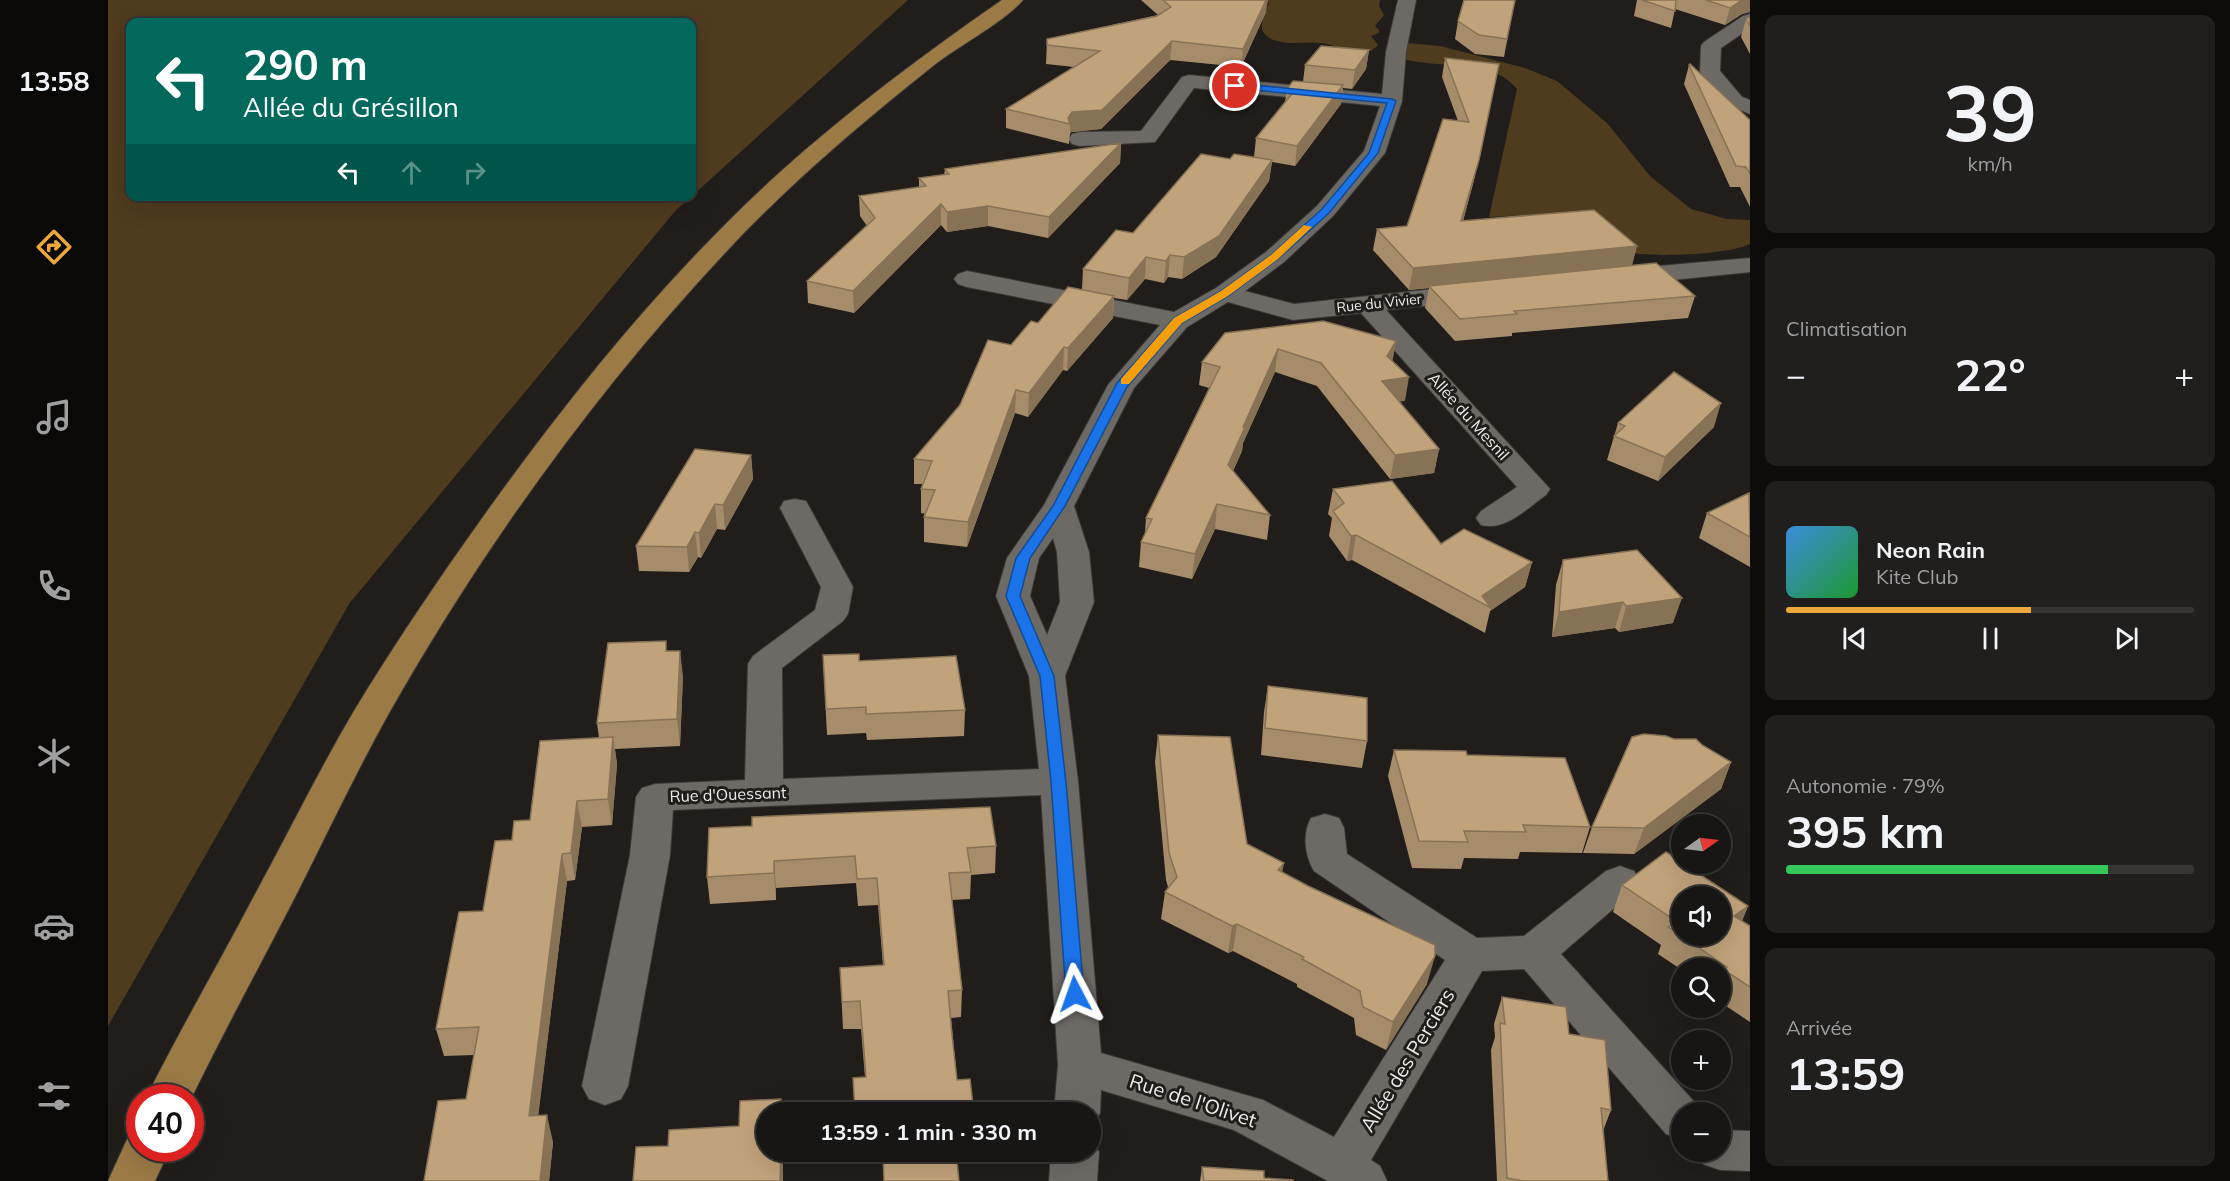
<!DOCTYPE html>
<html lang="fr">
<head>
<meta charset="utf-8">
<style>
  :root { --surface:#181614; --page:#211f1d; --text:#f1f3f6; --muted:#9f9fa0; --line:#363534; --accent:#eda83b }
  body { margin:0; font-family:Mulish,sans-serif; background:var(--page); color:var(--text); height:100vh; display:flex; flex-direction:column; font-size:22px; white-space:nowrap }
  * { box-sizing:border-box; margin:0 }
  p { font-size:20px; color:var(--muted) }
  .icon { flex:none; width:33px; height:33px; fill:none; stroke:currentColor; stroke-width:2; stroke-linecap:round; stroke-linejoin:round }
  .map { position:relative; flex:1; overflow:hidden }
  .sheet { display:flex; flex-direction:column; gap:15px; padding:15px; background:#0d0c0b; width:480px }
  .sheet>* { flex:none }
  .top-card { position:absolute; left:18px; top:18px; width:570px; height:183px; border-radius:12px; box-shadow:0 6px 24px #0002,0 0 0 2px var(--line); background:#00695c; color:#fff; overflow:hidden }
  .needle { width:39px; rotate:76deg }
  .fabs { position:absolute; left:1563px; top:814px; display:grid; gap:12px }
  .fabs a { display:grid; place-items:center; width:60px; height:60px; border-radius:50%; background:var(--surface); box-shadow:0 6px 24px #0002,0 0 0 2px var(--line); font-size:30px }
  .speed { position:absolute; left:18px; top:1084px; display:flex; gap:12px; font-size:30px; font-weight:700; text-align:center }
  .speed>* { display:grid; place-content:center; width:78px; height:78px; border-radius:50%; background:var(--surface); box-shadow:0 6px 24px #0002,0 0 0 2px var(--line); line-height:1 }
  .speed .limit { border:9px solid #d22; background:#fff; color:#111 }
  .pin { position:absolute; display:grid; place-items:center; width:51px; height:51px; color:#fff; margin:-26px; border:3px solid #fff; border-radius:50%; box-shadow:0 2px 6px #0007 }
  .me { position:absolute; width:66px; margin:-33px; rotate:356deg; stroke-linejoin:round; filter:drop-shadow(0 0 4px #0008) }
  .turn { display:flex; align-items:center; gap:21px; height:126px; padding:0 18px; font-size:27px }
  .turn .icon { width:78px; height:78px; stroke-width:2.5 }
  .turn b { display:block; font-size:42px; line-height:51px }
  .lanes { display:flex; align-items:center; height:57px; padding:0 18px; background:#0003; justify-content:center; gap:30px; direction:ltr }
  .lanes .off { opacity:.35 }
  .big { font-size:45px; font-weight:700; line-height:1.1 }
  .sheet .widget { flex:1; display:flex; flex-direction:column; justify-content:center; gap:9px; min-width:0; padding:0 21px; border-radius:12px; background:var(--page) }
  .sheet .dial { align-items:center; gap:0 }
  .dial b { font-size:78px; line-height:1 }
  .song { display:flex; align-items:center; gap:18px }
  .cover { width:72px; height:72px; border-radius:9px; background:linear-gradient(135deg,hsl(210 70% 55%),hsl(130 70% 35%)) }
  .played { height:6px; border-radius:3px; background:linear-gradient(90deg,var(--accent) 60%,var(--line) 60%) }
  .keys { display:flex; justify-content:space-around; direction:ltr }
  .heat { display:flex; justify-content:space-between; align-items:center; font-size:33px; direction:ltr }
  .charge { height:9px; border-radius:4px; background:linear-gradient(90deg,#34c759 79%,var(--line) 0) }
  .trip { position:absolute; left:648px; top:1102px; width:345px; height:60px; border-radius:30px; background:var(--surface); box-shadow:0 6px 24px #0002,0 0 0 2px var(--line); font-weight:700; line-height:60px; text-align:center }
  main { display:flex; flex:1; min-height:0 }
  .dock { display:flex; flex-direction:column; width:108px; justify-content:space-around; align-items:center; background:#0a0908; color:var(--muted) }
  .dock .icon { width:42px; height:42px }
  .dock .selected { color:var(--accent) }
  .dock b { font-size:27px; color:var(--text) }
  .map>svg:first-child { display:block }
  .green { fill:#4f3b1e }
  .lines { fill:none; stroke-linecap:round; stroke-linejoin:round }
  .minor-casing { stroke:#3b3937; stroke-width:2 }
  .major-casing { stroke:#3b3937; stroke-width:2 }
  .minor { fill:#6d6a66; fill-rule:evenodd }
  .major { fill:#9b7a46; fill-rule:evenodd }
  .wall { fill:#a68c6a }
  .shaded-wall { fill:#877256 }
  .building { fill:#c1a37b; stroke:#877256; stroke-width:1.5 }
  .route { fill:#1a73e8; stroke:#114b97; stroke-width:1.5 }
  .slow { fill:#f59e0b }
  .labels { text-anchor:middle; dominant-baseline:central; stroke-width:6; stroke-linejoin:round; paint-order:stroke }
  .far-street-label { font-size:14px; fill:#eeecea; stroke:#201d1a }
  .street-label { font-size:16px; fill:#eeecea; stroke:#201d1a }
  .near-street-label { font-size:20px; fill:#eeecea; stroke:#201d1a }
</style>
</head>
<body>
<main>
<nav class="dock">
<b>13:58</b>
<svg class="icon selected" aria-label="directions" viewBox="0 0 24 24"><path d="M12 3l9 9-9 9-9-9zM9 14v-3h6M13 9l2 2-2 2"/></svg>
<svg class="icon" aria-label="music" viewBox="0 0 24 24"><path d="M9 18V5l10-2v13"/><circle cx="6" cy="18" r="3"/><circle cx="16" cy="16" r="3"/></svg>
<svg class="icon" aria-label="phone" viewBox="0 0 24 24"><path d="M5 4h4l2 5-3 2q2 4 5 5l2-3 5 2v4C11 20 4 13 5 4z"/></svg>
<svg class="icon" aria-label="climate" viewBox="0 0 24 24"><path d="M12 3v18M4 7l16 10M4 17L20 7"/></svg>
<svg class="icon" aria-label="car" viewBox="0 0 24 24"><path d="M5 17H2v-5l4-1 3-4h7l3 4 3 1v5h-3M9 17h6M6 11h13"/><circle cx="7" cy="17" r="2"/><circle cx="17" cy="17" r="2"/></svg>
<svg class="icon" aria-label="filters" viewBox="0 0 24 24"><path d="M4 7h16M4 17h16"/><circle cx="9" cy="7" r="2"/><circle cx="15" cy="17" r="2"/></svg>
</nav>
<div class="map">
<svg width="1642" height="1181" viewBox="0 0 1642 1181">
  <rect width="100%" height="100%" fill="#201d1a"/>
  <path class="green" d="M0,0H800L584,196V22H22V196L583,197L568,210L241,604L0,1026Z
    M1158,0H1272L1271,6L1276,15L1267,26L1271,30V33L1263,36L1270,45C1267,49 1260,53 1254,54C1242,55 1230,46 1219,44C1203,40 1168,49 1156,33C1150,26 1158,11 1161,3Z
    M1299,43L1332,46L1417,68L1449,81L1499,123L1542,176L1583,209L1619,219L1642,220V244C1619,255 1549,257 1523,253L1471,212L1381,217L1409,89C1385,57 1327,70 1293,58Z"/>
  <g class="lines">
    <defs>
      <path id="minor" d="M1290,0H1308L1298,52L1294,101L1277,153L1225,216L1176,262L1137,291L1186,304L1363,285L1372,288L1376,293L1372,298L1363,301L1278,310L1442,489L1438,495C1418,509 1398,531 1373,525L1368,518L1373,511L1409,487L1253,313L1185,320L1120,302L1079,327L1026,388L966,506L981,552L986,602L957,676L970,781L993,1053L1155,1100L1226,1137L1337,960L1206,871C1197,856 1194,834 1203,818L1217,814L1231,818L1236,828L1239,854L1369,938L1416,936L1498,871L1512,866L1526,871L1532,881L1526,891L1453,954L1590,1106L1594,1113H1574V1139L1558,1134L1416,969L1374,971L1263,1160L1272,1166L1279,1181H1220L1126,1130L993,1090L992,1113L985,1127L982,1128V1113H946L950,1065L933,795L565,810L562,855L520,1086L513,1099L497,1105L481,1099L474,1086L522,855L528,797L534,788L547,784L637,780L640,664L645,656L707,610L713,587L672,508L676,501L687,499L698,501L745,587L740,614L735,621L674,668L675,779L931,769L921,676L888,596L899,558L936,505L1000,385L1052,325L859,287L850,284L846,279L850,274L859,271L1066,312L1108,288L1158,252L1209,206L1256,151L1272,106L1086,88L1047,142L972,146L964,144L961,139L964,134L972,132L1033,131L1074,77L1081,75L1274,94L1278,52ZM945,538L949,552L952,602L939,635L922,596L931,558Z
        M1642,14V28L1613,48L1612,71L1634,97L1642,100V114L1620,105L1592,72L1593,46L1596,42L1635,16Z
        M1642,258V272L1516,285L1507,282L1503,277L1507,272L1516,269Z
        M1612,1130L1642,1131V1171L1612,1170L1595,1164L1589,1152H1612Z
        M982,1137L991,1152L989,1181H941L943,1152H982Z"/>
      <path id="major" d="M894,0H915C895,23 850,46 825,66C751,125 680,185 616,254C487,392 374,549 281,713C247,774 217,838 185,901C151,967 115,1033 82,1101V1098H38C72,1030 110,965 145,898C179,836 210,772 246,711C286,645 330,580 375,517C463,394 559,275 670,174C741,110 816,54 894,0Z
        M32,1131V1149H62L47,1181H0L21,1135Z"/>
    </defs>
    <use href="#minor" class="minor-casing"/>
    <use href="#major" class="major-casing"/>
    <use href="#minor" class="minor"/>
    <use href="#major" class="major"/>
  </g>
  <path class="wall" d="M1033,0H1158V12L1133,67L1062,60L993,129L963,132L962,134L961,144L898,128V109L966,67L938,64L939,39L1050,15Z
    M1407,0L1396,57L1367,54L1347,39L1350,21Z
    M1529,0H1642V12L1634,14L1617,25L1567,9L1563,28L1526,16Z
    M1642,16V54L1633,37L1638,19Z
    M1261,50L1258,69L1244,89L1235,88L1233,104L1187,166L1164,162L1161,181L1108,257L1074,279L1060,277L1056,283L1037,279L1019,300L1006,298L1005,318L959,371L955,370L920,417L907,413L859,547L816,542V517L818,514L813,513V489L815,484H806V459L903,345L974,289L975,269L1025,233L1122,159L1146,157L1148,138L1177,102L1179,89L1195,82L1197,65Z
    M1337,58L1391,64L1366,180L1355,221L1529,246L1524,265L1587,296L1580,318L1404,333V336L1347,341L1317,308L1321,288L1301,290L1265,250L1269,229L1299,226L1350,121L1334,77Z
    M1581,65L1642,120V207L1632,187H1622L1576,84Z
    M1013,143L1012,163L940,238L880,226L839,232L833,225L746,313L700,303L699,281L759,226L752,216L751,196L811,187V178L836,175L837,169Z
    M1117,333L1288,341L1284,361L1297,401H1291L1331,449L1326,473L1282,479L1209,386L1167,372L1135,443L1134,451L1125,471L1162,515L1159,540L1107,529L1084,579L1031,567L1033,542L1037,533L1038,518L1101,388L1091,385L1094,362Z
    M1510,423L1606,427L1550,481L1499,460Z
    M643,455L645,479L617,530L609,529L593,558L590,557L581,572L531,571L528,546Z
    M1225,489L1333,544L1424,562L1417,587L1382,611L1377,633L1244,560L1239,561L1221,536L1224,518L1220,514Z
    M1642,493V567L1591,538L1599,513Z
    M1455,560L1565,623L1511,632L1507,628L1444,637L1448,585Z
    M715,655L751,661L857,710L856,736L759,740L758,733L719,735Z
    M575,676L572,746L507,749L509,764L504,825L474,827L467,880L459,881L430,1115L445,1142L441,1181H316L358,1099L366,1055L336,1056L328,1029L375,911L404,840L422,820L491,738L489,723Z
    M1160,686L1259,741L1254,768L1153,755L1156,712Z
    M1050,735L1139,844L1319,984L1278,1050L1248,1035L1246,1018L1189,987V984L1125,951L1120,953L1053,919L1057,892L1060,887L1058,880L1047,762Z
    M1566,739L1594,745L1623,762L1613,789L1526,854L1475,853L1484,827Z
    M1286,750L1482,827L1474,853L1412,852L1410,859L1356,858L1353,869L1304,868L1280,776Z
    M601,828L888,846L887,873L863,875L862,899L844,900L854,990L853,1017L843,1018L849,1080L866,1113L757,1077L753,1029H735L732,968L775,965L770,905L750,906L748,883L668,888V900L602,904L599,877Z
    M1514,885L1640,906L1634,921L1642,926V1022L1612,1002V969H1574V970L1550,954L1553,945L1505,912Z
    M1394,997L1461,1034L1503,1110L1495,1131L1500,1181H1389L1383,1050L1387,1037L1386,1024Z
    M749,1152H859L848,1153L851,1181H776L775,1157L749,1159Z
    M1094,1167L1156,1178L1185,1181H1092Z"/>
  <path class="shaded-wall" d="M1158,0H1160L1158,12L1133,67L1135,49Z
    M1634,0H1642V12L1634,14L1617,25L1622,8Z
    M1064,41L1062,60L993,129L963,132L962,134V124L960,118L964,112Z
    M1261,50L1258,69L1244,89L1247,70Z
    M1391,64L1366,180L1349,243L1353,221Z
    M1235,85L1233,104L1187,166L1189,146Z
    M1013,143L1012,163L940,238L941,217Z
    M1164,160L1161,181L1108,257L1074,279L1076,257Z
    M833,204V225L746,313L745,291Z
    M880,206V226L839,232V212Z
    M1529,246L1523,268L1321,286V288L1301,290L1305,268Z
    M1062,255L1060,277L1056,283L1058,261Z
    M1038,257L1037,279L1019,300L1021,278Z
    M1006,296L1005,318L959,371L960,348Z
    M1288,341L1284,364L1279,356Z
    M956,347L955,370L920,417L921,393Z
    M1170,349L1167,372L1135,443L1134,451L1117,489L1120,465L1135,427Z
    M1301,377L1297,401L1269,404L1274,381Z
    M908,390L907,413L859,547L860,522Z
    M1613,403L1606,427L1550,481L1557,457Z
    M1331,449L1326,473L1282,479L1287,455Z
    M643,455L645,479L617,530L615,505Z
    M607,504L609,529L593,558L591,533Z
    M1109,504L1107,529L1084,579L1087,554Z
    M587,532L590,557L581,572L579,547Z
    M1248,535L1244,560L1239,561L1243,536Z
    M1424,562L1417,587L1382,611L1383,608L1374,596Z
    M1574,598L1565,623L1511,632L1518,606Z
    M1515,602L1507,628L1444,637L1451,612Z
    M572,651L575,676L572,746L569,719Z
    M505,737L509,764L504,825L500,799Z
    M1623,762L1613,789L1526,854L1536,828Z
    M469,801L474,827L467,880L463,853Z
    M454,854L459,881L427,1143L421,1116Z
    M666,861L668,888V900L666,873Z
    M1176,863L1171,890L1170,870Z
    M1640,906L1629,933L1626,916Z
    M1129,924L1125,951L1120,953L1124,926Z
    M1327,956L1319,984L1278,1050L1285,1022Z
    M439,1115L445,1142L441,1181H432Z
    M673,1152H675V1181H672Z"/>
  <path class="building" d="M1055,0H1158L1135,49L1064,41L994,110L964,112L960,118L962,124L898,109L992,51L939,45V39L1049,16L1063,7Z
    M1356,0H1407L1399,39L1371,35L1350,21Z
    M1534,0H1568L1567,11Z
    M1598,0H1634L1622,8Z
    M1642,16V26L1638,19Z
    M1213,46L1261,50L1247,70L1197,65Z
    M1337,58L1391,64L1371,160L1353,221L1486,210L1529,246L1305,268L1269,229L1299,226L1335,119L1361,122Z
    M1582,64L1642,120V174L1638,167L1628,166L1581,65Z
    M1185,81L1235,85L1189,146L1148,138L1187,90L1179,89Z
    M1013,143L941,217L880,206L839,212L833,204L745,291L699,281L767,218L751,196L818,186L811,178L841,174L837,169Z
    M1093,154L1122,159L1126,154L1164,160L1111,236L1076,257L1062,255L1058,261L1038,257L1021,278L975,269L1008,230L1025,233Z
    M1548,263L1587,296L1406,311L1409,314L1352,319L1321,286Z
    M960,287L1006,296L960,348L956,347L921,393L908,390L860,522L816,517L827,490L813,489L824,461L806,459L852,405L880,340L903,345L923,321L930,323Z
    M1215,321L1288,341L1279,356L1301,377L1274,381L1331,449L1287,455L1213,363L1170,349L1135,427H1137L1120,465L1162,515L1109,504L1087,554L1033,542L1044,519L1038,518L1112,367L1094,362L1117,333Z
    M1566,372L1613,403L1557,457L1506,436L1517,426L1510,423Z
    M587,449L643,455L615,505L607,504L591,533L587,532L579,547L528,546Z
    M1284,481L1333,544L1356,529L1424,562L1374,596L1383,608L1248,535L1243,536L1225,511L1236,503L1225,489Z
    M1641,493L1642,537L1599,513Z
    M1529,550L1574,598L1518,606L1515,602L1451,612L1455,560Z
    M558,641V651H572L569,719L489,723L500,643Z
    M751,654V661L848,656L857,710L758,714V707L718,709L715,655Z
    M1160,686L1259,698V741L1157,728Z
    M1536,734L1558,736L1566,739H1588L1594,745L1623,762L1536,828L1484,827L1524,737Z
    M1050,735L1122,737L1139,844L1176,863L1170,870L1200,886L1327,945V956L1285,1022L1255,1007L1252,991L1194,959L1196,957L1129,924L1124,926L1057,892L1069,877L1061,853Z
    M505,737L500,799L469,801L463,853L454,854L421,1116L439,1115L432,1181H316L330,1101L358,1099L371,1027L328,1029L351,912L375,911L387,841L404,840L406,821L422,820L432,741Z
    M1286,750L1358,751L1359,755L1457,758L1482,827L1415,825L1418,832L1356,831L1360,842L1311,841Z
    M882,807L888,846L859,848L863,872L841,873L854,990L840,991L844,1035L849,1080L862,1079L866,1113H747L745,1078L758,1077L752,1001L734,1002L732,968L776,965L769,878L749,879L747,856L666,861V873L599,877L601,828L644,826V817Z
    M1558,852L1574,862V864H1576L1640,906L1626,916L1642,926V987L1616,970L1619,967L1574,936H1612V897H1574V936L1560,927L1568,921L1514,885Z
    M1394,997L1458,1007L1461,1034L1497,1040L1503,1110L1493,1108L1500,1181H1415L1399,1178L1392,1023L1397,1024Z
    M673,1099V1113H658V1152H673L672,1181H525L528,1147L560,1146L561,1130L631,1126L632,1101Z
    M775,1152H848L851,1181H776Z
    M1094,1167L1156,1171V1178L1185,1180V1181H1096Z"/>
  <path class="route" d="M1127,83L1284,99L1288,101L1270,153L1221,213L1170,259L1120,296L1074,323L1019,387L957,506L922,558L912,596L946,676L958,782L976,994L973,999L967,1001L960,999L958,994L943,782L932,676L898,596L908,558L945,506L1009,383L1066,318L1113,291L1163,255L1214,209L1261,153L1279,103L1124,88L1123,86Z"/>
  <path class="slow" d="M1196,225L1204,227L1170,259L1120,296L1074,323L1021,384H1013V379L1066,318L1113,291L1163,255Z"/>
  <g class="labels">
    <g class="far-street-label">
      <text transform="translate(1271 303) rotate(-6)">Rue du Vivier</text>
    </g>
    <g class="street-label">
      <text transform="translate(1361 416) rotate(48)">Allée du Mesnil</text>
      <text transform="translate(620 794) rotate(-2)">Rue d'Ouessant</text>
    </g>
    <g class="near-street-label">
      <text transform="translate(1299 1060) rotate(-59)">Allée des Perciers</text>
      <text transform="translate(1085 1100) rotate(18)">Rue de l'Olivet</text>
    </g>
  </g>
</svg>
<div class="fabs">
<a><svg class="needle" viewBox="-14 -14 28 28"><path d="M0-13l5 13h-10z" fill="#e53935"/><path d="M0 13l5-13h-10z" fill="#9f9fa0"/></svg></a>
<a><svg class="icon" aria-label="sound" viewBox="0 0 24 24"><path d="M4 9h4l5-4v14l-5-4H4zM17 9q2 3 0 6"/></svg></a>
<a><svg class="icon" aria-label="search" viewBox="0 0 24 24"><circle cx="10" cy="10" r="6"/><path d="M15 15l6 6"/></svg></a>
<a>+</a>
<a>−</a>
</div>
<div class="speed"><div class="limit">40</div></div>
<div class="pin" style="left:1127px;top:86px;background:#d93025"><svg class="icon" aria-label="arrive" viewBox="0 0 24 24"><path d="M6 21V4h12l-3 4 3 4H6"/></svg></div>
<svg class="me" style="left:967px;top:994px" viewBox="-20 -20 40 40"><path d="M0-17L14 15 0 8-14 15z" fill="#1a73e8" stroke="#fff" stroke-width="4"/></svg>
<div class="trip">13:59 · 1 min · 330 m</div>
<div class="top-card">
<div class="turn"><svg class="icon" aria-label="left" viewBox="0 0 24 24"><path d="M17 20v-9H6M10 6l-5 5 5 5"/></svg><div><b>290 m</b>Allée du Grésillon</div></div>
<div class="lanes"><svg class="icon" aria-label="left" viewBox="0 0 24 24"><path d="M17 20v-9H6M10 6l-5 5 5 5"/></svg><svg class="icon off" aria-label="ahead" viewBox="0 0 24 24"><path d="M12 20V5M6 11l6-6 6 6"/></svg><svg class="icon off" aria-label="right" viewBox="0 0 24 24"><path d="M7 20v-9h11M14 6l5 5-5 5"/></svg></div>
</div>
</div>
<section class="sheet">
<div class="widget dial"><b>39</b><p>km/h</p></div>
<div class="widget"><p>Climatisation</p>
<div class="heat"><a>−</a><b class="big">22°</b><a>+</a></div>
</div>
<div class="widget">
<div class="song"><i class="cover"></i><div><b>Neon Rain</b><p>Kite Club</p></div></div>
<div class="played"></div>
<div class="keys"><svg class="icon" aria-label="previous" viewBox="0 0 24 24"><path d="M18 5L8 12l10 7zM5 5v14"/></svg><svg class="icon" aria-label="pause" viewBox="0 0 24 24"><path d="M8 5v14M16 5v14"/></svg><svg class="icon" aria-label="next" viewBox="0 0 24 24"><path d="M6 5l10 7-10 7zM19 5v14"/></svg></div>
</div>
<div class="widget"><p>Autonomie · 79%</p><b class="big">395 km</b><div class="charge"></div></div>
<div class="widget"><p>Arrivée</p><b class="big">13:59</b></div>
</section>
</main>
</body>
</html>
